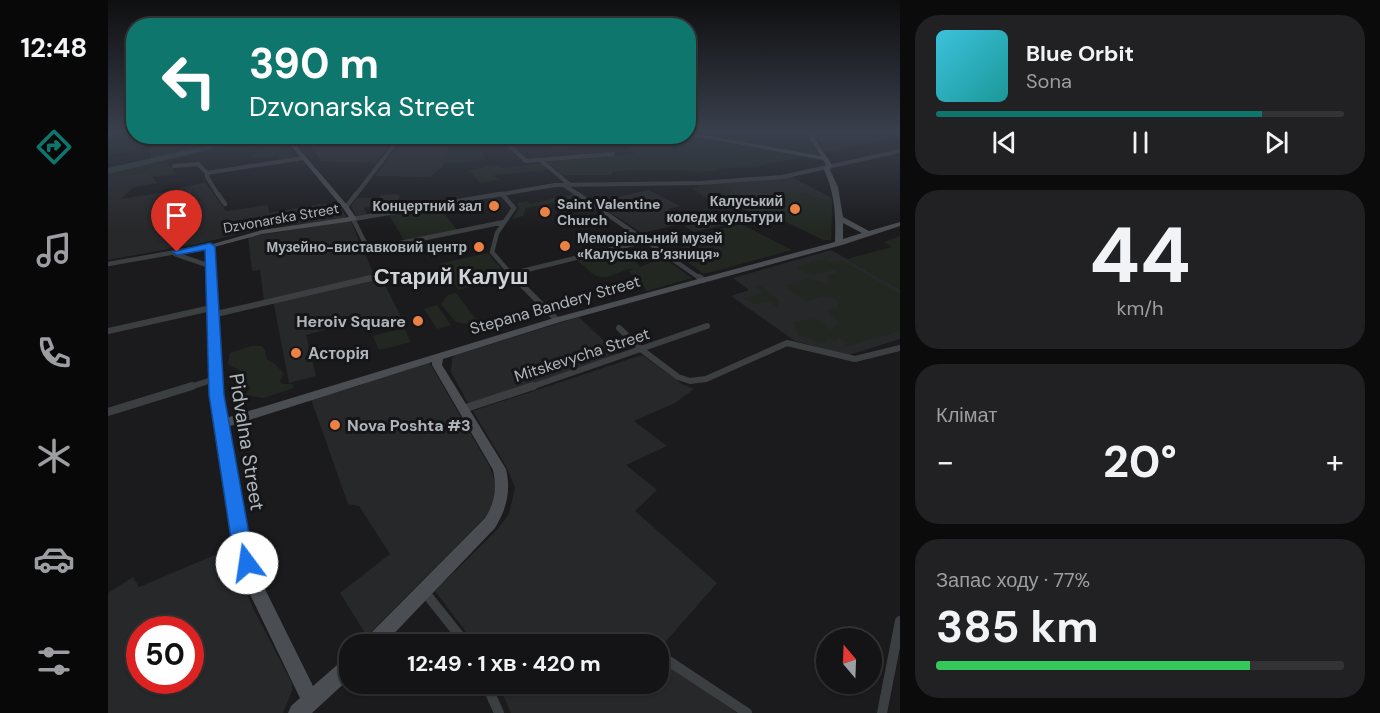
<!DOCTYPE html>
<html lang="uk">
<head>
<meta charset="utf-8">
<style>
  :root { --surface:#141416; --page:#212123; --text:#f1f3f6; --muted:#9d9ea1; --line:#333335; --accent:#0f766e }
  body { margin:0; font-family:"DM Sans",sans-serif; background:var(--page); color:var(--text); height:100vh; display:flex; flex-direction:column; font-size:22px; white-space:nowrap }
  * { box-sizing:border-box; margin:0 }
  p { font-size:20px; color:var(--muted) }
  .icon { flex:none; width:33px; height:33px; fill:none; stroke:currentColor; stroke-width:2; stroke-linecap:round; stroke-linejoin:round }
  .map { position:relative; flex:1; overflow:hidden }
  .details { display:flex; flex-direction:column; gap:15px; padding:15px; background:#0b0b0c; width:480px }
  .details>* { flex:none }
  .hud { position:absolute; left:18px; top:18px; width:570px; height:126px; border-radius:24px; box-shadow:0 2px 4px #0004,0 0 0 2px var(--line); background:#0f766e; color:#fff; overflow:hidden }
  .needle { width:39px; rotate:341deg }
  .tools { position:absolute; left:708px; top:628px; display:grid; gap:12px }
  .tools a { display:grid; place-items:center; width:66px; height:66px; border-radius:50%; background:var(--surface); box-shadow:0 2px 4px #0004,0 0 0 2px var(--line); font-size:30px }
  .speed { position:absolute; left:18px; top:616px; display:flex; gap:12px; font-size:30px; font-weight:700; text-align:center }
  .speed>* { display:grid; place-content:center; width:78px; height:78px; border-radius:50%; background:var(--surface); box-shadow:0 2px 4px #0004,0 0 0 2px var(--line); line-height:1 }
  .speed .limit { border:9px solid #d22; background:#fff; color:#111 }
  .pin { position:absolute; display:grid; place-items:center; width:51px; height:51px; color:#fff; margin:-62px -26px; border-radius:50% 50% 50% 0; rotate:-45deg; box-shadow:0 0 6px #0007 }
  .pin .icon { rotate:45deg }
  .me { position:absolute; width:66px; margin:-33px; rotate:346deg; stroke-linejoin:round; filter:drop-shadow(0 0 4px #0008) }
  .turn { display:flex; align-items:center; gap:21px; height:126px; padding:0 24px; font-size:27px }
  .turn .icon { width:78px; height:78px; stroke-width:2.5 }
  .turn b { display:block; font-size:42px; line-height:51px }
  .big { font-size:45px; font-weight:700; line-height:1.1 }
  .details .tile { flex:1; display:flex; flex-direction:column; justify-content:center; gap:9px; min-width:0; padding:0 21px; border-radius:24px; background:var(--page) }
  .details .dial { align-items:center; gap:0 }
  .dial b { font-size:78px; line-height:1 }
  .song { display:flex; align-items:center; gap:18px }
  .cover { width:72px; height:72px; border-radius:9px; background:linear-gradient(135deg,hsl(190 70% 55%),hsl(180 70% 35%)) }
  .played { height:6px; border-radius:3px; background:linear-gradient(90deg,var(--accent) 80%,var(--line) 80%) }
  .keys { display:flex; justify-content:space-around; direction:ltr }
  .heat { display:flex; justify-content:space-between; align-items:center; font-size:33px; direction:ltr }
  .charge { height:9px; border-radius:4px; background:linear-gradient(90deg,#34c759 77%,var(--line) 0) }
  .trip { position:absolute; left:231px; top:634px; width:330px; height:60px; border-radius:24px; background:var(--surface); box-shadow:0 2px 4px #0004,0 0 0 2px var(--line); font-weight:700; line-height:60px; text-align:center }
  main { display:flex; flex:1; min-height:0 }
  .dock { display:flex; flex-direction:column; width:108px; justify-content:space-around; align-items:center; background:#080809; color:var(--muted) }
  .dock .icon { width:42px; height:42px }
  .dock .active { color:var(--accent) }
  .dock b { font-size:27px; color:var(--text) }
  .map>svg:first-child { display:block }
  .built { fill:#27282a; fill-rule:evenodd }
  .green { fill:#222821 }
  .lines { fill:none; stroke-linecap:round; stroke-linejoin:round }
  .river { fill:#313f41; fill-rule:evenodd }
  .street-far4 { stroke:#3c3f42; stroke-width:4 }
  .street-far3 { stroke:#3c3f42; stroke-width:4.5 }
  .street-far2 { stroke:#3c3f42; stroke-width:6 }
  .street-far1 { stroke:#3c3f42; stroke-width:8 }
  .street { stroke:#3c3f42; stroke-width:10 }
  .secondary { fill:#4a4e52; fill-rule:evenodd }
  .route { fill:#1a73e8; stroke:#114b97; stroke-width:1.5 }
  .poi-dot { fill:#eb8145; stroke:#161618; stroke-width:2 }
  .labels { text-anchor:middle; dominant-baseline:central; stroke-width:6; stroke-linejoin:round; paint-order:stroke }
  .far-poi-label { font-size:14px; font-weight:bold; fill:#aeb6bc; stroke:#161618; text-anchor:end }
  .far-street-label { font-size:14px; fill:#aeb6bc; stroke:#161618 }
  .street-label { font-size:16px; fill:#aeb6bc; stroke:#161618 }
  .poi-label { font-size:16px; font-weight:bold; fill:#aeb6bc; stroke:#161618; text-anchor:start }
  .near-street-label { font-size:20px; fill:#aeb6bc; stroke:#161618 }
  .district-label { font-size:22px; font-weight:bold; fill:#cfd4d8; stroke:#161618 }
</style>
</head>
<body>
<main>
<nav class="dock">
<b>12:48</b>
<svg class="icon active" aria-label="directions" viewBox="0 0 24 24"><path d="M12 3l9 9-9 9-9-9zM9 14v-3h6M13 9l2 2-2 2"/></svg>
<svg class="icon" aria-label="music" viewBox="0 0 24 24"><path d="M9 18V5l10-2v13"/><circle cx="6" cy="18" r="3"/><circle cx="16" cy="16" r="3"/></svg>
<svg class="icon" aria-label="phone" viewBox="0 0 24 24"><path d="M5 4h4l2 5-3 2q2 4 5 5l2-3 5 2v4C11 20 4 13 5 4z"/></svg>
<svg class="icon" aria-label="climate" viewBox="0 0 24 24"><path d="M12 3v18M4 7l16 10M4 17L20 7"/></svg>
<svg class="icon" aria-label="car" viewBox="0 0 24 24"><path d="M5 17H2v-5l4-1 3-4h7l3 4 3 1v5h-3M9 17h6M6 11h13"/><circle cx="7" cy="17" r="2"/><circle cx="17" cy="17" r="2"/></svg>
<svg class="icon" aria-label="filters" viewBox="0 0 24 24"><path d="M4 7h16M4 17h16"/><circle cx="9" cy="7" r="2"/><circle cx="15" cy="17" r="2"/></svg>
</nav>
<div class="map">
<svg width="792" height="713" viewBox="0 0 792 713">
  <rect width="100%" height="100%" fill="#1b1b1d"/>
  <path class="built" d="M720,131H792V137L718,152L706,134Z
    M214,136L236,137L243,146L284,143L267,163L213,161L197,139Z
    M297,137H318L314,144H341L335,166L322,177L267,176Z
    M40,171L49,183L26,187L13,199L51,193L97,182L118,211L160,205L161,213L212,204L230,205L238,216L236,218L152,229L89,244L0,260V177Z
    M684,177L724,198L723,240H716L644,206L608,183Z
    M541,190L572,206L560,209L581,222L534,233L486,202Z
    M289,194L292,196L289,202L256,208L259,215L248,216L243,206L248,198H272L273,195Z
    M620,216L630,222L586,232L576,226Z
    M240,221L243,222L266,275L271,274L296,322L260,332L255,320L198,335L208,376L181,383L165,300L156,302L152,270L144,271L140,237Z
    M723,250L792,289V339L741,355L687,341L623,296L641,290L625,278Z
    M471,317L511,355L361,405L343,372L344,359L348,355Z
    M534,355L574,384L586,389L567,403L526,421L559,446L518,465L549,490L527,511L609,583L551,649L550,645H368L327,591L389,530L401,514L407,488L399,468L365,411Z
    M321,362L382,467L391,495L386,508L259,636L232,593L282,554L251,506L240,504L203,399L254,385L257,381Z
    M121,549L145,608L184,683V691L175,713H0V593L25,577L31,587ZM32,630H82V681H32Z
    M551,659L629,713H403L390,684H550Z"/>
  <path class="green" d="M580,131H699L718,159L581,132Z
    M25,134L26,136L51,137L53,142L13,153L0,154V139Z
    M581,134L694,157L644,167L609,169L612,171L527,170L504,172V175H455L438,162L528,154L514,143L445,149L436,141L402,137L580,136Z
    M94,136L162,137L121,141L46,160L53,161L127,143L170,137L186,158L171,160V156L144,158V155L151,149C138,146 125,155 113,148L58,161L69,174L44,177L40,171L0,177V169L42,161V146L57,142L56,137H71L68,138L75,140Z
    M371,150L378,160L335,164L339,151Z
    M433,163L441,170L386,175L391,180L372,183L361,170L374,168L376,166L389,165L393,168Z
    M602,184H613L648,206L676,200L670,194L689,191L724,202L723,240H716L671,218L667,221L642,213L608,189L621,199L603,201L584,188Z
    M465,194L470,198L418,208L415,216L404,219L411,208L409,203L419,201L422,204Z
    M331,207L349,230L296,240L281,215Z
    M633,224L684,250L596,274L563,250L600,241L592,234Z
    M792,236V289L739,259L784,247L776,242Z
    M508,249L527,260L532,267L555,258L584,278L539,291L521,271L527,268C513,269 500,283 485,274C480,271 477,265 470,262L471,259Z
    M380,253L400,277L351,290L331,264Z
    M714,259L725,263L734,261L792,294V331L735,347L740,343L731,338L727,341L721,339L714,344L690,335L685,322L710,319L722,330L731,323L719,310L729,308L731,302C721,292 712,298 698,302L676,286L702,278L721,285L719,275L728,273L729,269C715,272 700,280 689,267Z
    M651,285L671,299L670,308L661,301L646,304L636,298L655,293L645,286Z
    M348,293L371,323L364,325L348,322L333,304L340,295Z
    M329,305L343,325L329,329L316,309Z
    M296,328L303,342L271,350L265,336Z
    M143,346H154L157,351L159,360L166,363L176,374L172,381L175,384H185L186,388L155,398L138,395L143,387L129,385L127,382L131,370L120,364L122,353Z"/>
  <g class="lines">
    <path class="river" d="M147,136H171L123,144L0,174V168L123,140Z"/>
    <path class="street-far4" d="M354,136L400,144L418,161L505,154
      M432,160L461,184
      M66,166L90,164L99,173L195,158
      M99,173V177L111,196
      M456,185L472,196
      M394,194L395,196
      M247,196L293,136
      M383,196L447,185L593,183L674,177L792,151"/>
    <path class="street-far3" d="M110,194L117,204
      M394,194L406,208L389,233L384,252L407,279
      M470,194L593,279
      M238,207L248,194
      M293,243L396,222
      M261,251L245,219L392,194
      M67,254L102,266
      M0,264L102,246
      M402,274L558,236
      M259,279L263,278"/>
    <path class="street-far2" d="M406,277L449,320
      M591,277L595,280
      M104,315L263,278
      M511,328L534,350L570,377L582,381L598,379L679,343L747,359L792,348
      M0,331L103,308
      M79,388L107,379
      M420,388L599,326"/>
    <path class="street-far1" d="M355,409L425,386
      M0,412L84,386"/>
    <path class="street" d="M316,591L359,645
      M550,654L639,713
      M378,684L391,713
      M774,713L792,621"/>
    <path class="secondary" d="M11,131H22L0,137V133Z
      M697,131H702L724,165L722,170L730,187L735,217L761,231L792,222V226L734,245L452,322L335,359L334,365L398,469C403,491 399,508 387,528L275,645H254L257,639L377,518C387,503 389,488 385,470L324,365V362L119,427L141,545L151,577L205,686L236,659L242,656V678L204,713H180L183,706L192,698L138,586L125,545L102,395L98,246L154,230L241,217L235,208L175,136H180L240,206L249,219L245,221L154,234L106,247L114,395L118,418L446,318L727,242C728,216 727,193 716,170L718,165L715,160L580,135V132L713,156ZM735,223L754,233L735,239Z"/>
  </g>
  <linearGradient id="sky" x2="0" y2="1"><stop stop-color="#0f0f10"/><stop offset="0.57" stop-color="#393f4c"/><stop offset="1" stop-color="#393f4c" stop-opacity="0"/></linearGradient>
  <rect width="792" height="231" fill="url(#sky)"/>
  <path class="route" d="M102,243L107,246L116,395L143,545L149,563L146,570L139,572L132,570L124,545L101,395L97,250L69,255L64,252Z"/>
  <g class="poi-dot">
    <circle cx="386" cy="206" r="6"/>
    <circle cx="687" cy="209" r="6"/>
    <circle cx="437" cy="212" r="6"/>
    <circle cx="457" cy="246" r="6"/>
    <circle cx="371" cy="247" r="6"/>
    <circle cx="310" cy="321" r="6"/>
    <circle cx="188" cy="353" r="6"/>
    <circle cx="227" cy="425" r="6"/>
  </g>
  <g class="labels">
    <g class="far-poi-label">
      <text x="675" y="201">Калуський<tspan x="675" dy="16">коледж культури</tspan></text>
      <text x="449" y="204" text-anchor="start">Saint Valentine<tspan x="449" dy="16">Church</tspan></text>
      <text x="374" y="206">Концертний зал</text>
      <text x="469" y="238" text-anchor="start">Меморіальний музей<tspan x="469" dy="16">«Калуська в’язниця»</tspan></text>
      <text x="359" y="247">Музейно-виставковий центр</text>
    </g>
    <g class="far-street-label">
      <text transform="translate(173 218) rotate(-10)">Dzvonarska Street</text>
    </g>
    <g class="street-label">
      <text transform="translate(447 305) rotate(-16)">Stepana Bandery Street</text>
      <text transform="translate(474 355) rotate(-18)">Mitskevycha Street</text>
    </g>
    <g class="poi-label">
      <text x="298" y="321" text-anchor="end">Heroiv Square</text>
      <text x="200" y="353">Асторія</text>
      <text x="239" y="425">Nova Poshta #3</text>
    </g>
    <g class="near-street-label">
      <text transform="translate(139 442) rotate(81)">Pidvalna Street</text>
    </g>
    <g class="district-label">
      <text x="343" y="276">Старий Калуш</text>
    </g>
  </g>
</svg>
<div class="tools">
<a><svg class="needle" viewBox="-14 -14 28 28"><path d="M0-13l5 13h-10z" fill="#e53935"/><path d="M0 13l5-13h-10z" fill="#9d9ea1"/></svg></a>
</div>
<div class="speed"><div class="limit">50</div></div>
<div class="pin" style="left:69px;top:252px;background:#d93025"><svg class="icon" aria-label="arrive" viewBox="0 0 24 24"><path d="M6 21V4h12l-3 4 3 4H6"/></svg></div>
<svg class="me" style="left:139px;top:563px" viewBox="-20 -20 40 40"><circle r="19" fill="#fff"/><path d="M0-13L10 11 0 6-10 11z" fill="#1a73e8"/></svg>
<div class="trip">12:49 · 1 хв · 420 m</div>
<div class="hud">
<div class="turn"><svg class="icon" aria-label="left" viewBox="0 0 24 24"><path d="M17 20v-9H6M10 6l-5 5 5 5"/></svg><div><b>390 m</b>Dzvonarska Street</div></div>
</div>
</div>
<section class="details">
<div class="tile">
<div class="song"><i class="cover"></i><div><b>Blue Orbit</b><p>Sona</p></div></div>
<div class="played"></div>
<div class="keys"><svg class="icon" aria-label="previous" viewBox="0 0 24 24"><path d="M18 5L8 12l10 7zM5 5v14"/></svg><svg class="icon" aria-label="pause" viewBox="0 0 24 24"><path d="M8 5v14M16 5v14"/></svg><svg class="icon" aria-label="next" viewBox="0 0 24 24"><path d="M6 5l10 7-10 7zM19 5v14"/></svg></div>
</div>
<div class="tile dial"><b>44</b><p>km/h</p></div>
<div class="tile"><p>Клімат</p>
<div class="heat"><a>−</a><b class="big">20°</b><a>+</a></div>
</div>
<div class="tile"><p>Запас ходу · 77%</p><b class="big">385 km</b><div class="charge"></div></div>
</section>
</main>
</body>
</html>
